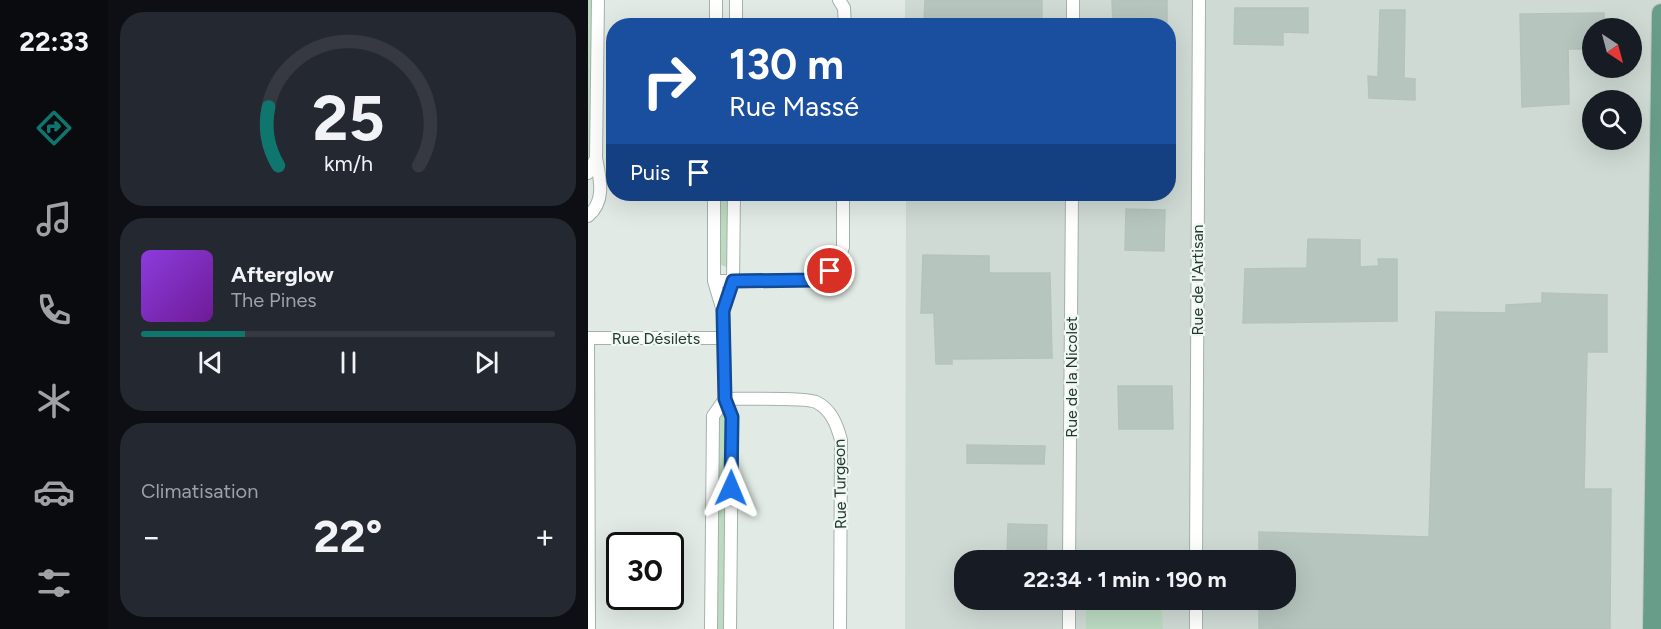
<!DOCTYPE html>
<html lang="fr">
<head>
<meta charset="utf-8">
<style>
  :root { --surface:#171b24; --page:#242831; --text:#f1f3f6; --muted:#9ea1a6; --line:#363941; --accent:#0f766e }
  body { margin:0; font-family:Figtree,sans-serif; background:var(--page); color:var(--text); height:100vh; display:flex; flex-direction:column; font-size:22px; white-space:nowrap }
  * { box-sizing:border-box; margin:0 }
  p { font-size:20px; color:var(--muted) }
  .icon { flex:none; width:33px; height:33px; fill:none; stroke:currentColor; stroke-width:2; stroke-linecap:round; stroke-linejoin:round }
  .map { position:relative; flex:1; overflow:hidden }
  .drawer { display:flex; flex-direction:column; gap:12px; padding:12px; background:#0d0f14; width:480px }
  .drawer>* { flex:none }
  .top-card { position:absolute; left:18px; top:18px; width:570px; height:183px; border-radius:24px; box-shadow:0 6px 24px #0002; background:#1a4fa0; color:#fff; overflow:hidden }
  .needle { width:39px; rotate:144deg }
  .fabs { position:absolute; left:994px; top:18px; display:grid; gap:12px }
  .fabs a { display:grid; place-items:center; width:60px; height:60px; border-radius:50%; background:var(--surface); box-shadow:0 6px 24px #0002; font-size:30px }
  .speed { position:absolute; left:18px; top:532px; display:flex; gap:12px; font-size:30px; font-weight:700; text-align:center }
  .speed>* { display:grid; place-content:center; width:78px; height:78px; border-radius:50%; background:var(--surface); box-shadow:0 6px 24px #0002; line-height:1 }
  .speed .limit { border:3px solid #111; border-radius:9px; background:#fff; color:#111 }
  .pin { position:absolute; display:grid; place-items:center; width:51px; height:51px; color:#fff; margin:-26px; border:3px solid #fff; border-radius:50%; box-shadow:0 2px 6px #0007 }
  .me { position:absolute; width:66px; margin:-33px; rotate:1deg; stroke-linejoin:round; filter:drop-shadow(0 0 4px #0008) }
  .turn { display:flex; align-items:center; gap:21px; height:126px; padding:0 24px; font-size:27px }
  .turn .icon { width:78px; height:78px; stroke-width:2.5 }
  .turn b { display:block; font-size:42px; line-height:51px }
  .then { display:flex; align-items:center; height:57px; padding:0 24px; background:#0003; gap:12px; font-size:22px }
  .big { font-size:45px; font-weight:700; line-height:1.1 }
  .drawer .tile { flex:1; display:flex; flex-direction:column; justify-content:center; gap:9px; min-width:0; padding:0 21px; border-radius:24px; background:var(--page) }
  .drawer .dial { align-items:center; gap:0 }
  .dial svg { height:156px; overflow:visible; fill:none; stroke:var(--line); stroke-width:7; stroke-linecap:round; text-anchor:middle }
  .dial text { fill:var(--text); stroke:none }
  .song { display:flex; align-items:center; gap:18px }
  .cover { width:72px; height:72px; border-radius:9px; background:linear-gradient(135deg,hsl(270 70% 55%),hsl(280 70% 35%)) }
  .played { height:6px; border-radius:3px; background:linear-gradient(90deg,var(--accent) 25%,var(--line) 25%) }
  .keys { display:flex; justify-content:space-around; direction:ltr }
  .heat { display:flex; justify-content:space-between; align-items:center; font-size:33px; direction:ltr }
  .trip { position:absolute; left:366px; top:550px; width:342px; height:60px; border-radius:24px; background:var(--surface); box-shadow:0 6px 24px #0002; font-weight:700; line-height:60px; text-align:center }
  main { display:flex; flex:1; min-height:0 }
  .menu { display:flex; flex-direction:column; width:108px; justify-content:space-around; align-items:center; background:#090b0e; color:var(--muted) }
  .menu .icon { width:42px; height:42px }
  .menu .selected { color:var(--accent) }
  .menu b { font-size:27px; color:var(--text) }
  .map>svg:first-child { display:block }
  .built { fill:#cfdad4; fill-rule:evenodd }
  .green { fill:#bbdac0 }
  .building { fill:#b6c5be; stroke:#b4c3bb; stroke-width:1.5 }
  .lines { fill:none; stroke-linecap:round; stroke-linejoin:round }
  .minor-casing { stroke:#a4b2ab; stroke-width:14 }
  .primary-casing { stroke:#bdc4c1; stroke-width:20 }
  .minor { stroke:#fff; stroke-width:12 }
  .primary { stroke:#689d8a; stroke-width:18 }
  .route-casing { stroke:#114b97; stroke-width:15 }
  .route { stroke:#1a73e8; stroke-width:10 }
  .labels { text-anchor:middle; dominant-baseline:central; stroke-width:4.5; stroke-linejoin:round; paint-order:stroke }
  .street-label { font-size:16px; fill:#223a31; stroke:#f1f7f3 }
</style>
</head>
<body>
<main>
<nav class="menu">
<b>22:33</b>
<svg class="icon selected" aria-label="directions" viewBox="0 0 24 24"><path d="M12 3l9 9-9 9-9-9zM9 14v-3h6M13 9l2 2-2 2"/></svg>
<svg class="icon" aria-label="music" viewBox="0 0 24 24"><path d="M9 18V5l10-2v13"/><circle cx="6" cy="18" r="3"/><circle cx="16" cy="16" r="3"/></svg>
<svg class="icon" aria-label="phone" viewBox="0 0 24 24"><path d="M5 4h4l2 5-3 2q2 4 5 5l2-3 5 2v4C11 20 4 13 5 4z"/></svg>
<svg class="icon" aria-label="climate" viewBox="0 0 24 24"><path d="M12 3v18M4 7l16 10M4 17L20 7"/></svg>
<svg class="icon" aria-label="car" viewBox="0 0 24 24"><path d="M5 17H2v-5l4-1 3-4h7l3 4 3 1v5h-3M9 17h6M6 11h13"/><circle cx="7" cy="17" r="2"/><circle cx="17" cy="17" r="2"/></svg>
<svg class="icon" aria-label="filters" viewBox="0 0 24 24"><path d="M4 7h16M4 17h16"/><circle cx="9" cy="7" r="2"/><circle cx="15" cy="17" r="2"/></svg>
</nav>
<section class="drawer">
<div class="tile dial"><svg viewBox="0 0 100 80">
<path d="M14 69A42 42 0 1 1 86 69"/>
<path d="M14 69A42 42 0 0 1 9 39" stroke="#0f766e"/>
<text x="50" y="56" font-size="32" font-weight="700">25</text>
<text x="50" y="72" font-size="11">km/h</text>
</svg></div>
<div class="tile">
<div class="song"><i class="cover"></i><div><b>Afterglow</b><p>The Pines</p></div></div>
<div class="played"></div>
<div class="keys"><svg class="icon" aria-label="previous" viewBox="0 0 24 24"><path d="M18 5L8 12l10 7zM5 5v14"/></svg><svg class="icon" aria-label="pause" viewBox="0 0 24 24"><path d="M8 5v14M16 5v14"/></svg><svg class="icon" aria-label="next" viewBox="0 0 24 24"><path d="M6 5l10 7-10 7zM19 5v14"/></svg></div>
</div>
<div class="tile"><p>Climatisation</p>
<div class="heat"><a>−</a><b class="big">22°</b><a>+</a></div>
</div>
</section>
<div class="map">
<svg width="1073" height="629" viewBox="0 0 1073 629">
  <rect width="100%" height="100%" fill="#e1eae5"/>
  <path class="built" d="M317,0H1073L1064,629H317L318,194H580V26L317,25ZM1005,28H1044V68H1005ZM1005,100H1044V140H1005ZM376,561H698V600H376Z"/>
  <path class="green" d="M0,0H10L8,158L0,173Z
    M131,194H142L140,266L138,267L131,264Z
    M135,412L140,416L137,629H127L128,416Z
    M498,600H573L575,629H498Z"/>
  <path class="building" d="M337,0H454V26H365L366,24L336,23Z
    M524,0H579V26H525Z
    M647,8H720V33L695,32V45L646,44Z
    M792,10H817L816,78L827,79V100L781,98L780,76L790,77Z
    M1016,13L1017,28H1005V49H980L981,104L934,107L932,14Z
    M538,209L577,210L576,251L537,250Z
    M720,239L772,240V267L791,266L790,259H809V321L655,323L657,269L719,268Z
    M335,255L401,256V273H462L464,358L364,359V364H348L346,313H333Z
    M954,293L1019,295V352H999L996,489H1023L1022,629H671V600H698V561H671V532L841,537L848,312L918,313V305L954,303Z
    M530,386H584L585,429H531Z
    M379,445L457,446L456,464L379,463Z
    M420,524L459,525L458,561H419Z"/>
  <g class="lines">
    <defs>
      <path id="minor" d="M251,0L256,8L257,26
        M128,26V0
        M148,26V0
        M485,26V0
        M0,173L8,158L10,0
        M126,194V281L135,311L137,399L144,417L142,629
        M0,216C18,201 12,179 8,158
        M126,281L227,280L242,271L251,260L255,247V194
        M135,311L145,281L146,194
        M0,338L1,629
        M0,338H136
        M137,399C154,399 217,397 228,402C243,409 249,425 253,440L252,629
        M481,561L484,194
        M608,561L611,0
        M123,629L125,416L137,399
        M481,629V600
        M608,629V600"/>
      <path id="primary" d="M1064,629L1073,13"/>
    </defs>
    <use href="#minor" class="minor-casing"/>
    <use href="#primary" class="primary-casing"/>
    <use href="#minor" class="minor"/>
    <use href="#primary" class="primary"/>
  </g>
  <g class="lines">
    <defs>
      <path id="route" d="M143,488L144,417L137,399L135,311L145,281L227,280L242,271"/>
    </defs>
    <use href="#route" class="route-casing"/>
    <use href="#route" class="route"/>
  </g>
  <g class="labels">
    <g class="street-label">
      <text transform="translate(609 280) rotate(-90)">Rue de l'Artisan</text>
      <text x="68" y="338">Rue Désilets</text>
      <text transform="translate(483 377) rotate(-90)">Rue de la Nicolet</text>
      <text transform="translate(252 484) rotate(-91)">Rue Turgeon</text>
    </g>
  </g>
</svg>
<div class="fabs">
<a><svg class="needle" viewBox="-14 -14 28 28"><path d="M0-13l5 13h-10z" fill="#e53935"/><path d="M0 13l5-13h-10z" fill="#9ea1a6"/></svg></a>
<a><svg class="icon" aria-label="search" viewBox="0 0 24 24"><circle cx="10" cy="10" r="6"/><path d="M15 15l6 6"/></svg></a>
</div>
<div class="speed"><div class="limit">30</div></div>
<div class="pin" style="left:242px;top:271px;background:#d93025"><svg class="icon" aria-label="arrive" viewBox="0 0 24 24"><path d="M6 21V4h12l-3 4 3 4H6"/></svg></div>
<svg class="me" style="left:143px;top:488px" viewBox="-20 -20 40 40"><path d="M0-17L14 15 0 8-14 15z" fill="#1a73e8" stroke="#fff" stroke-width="4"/></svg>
<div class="trip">22:34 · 1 min · 190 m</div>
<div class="top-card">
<div class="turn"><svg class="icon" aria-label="right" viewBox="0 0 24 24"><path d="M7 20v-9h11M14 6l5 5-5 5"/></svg><div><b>130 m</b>Rue Massé</div></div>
<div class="then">Puis<svg class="icon" aria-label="arrive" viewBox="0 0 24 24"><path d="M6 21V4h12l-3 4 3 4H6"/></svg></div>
</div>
</div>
</main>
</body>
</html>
